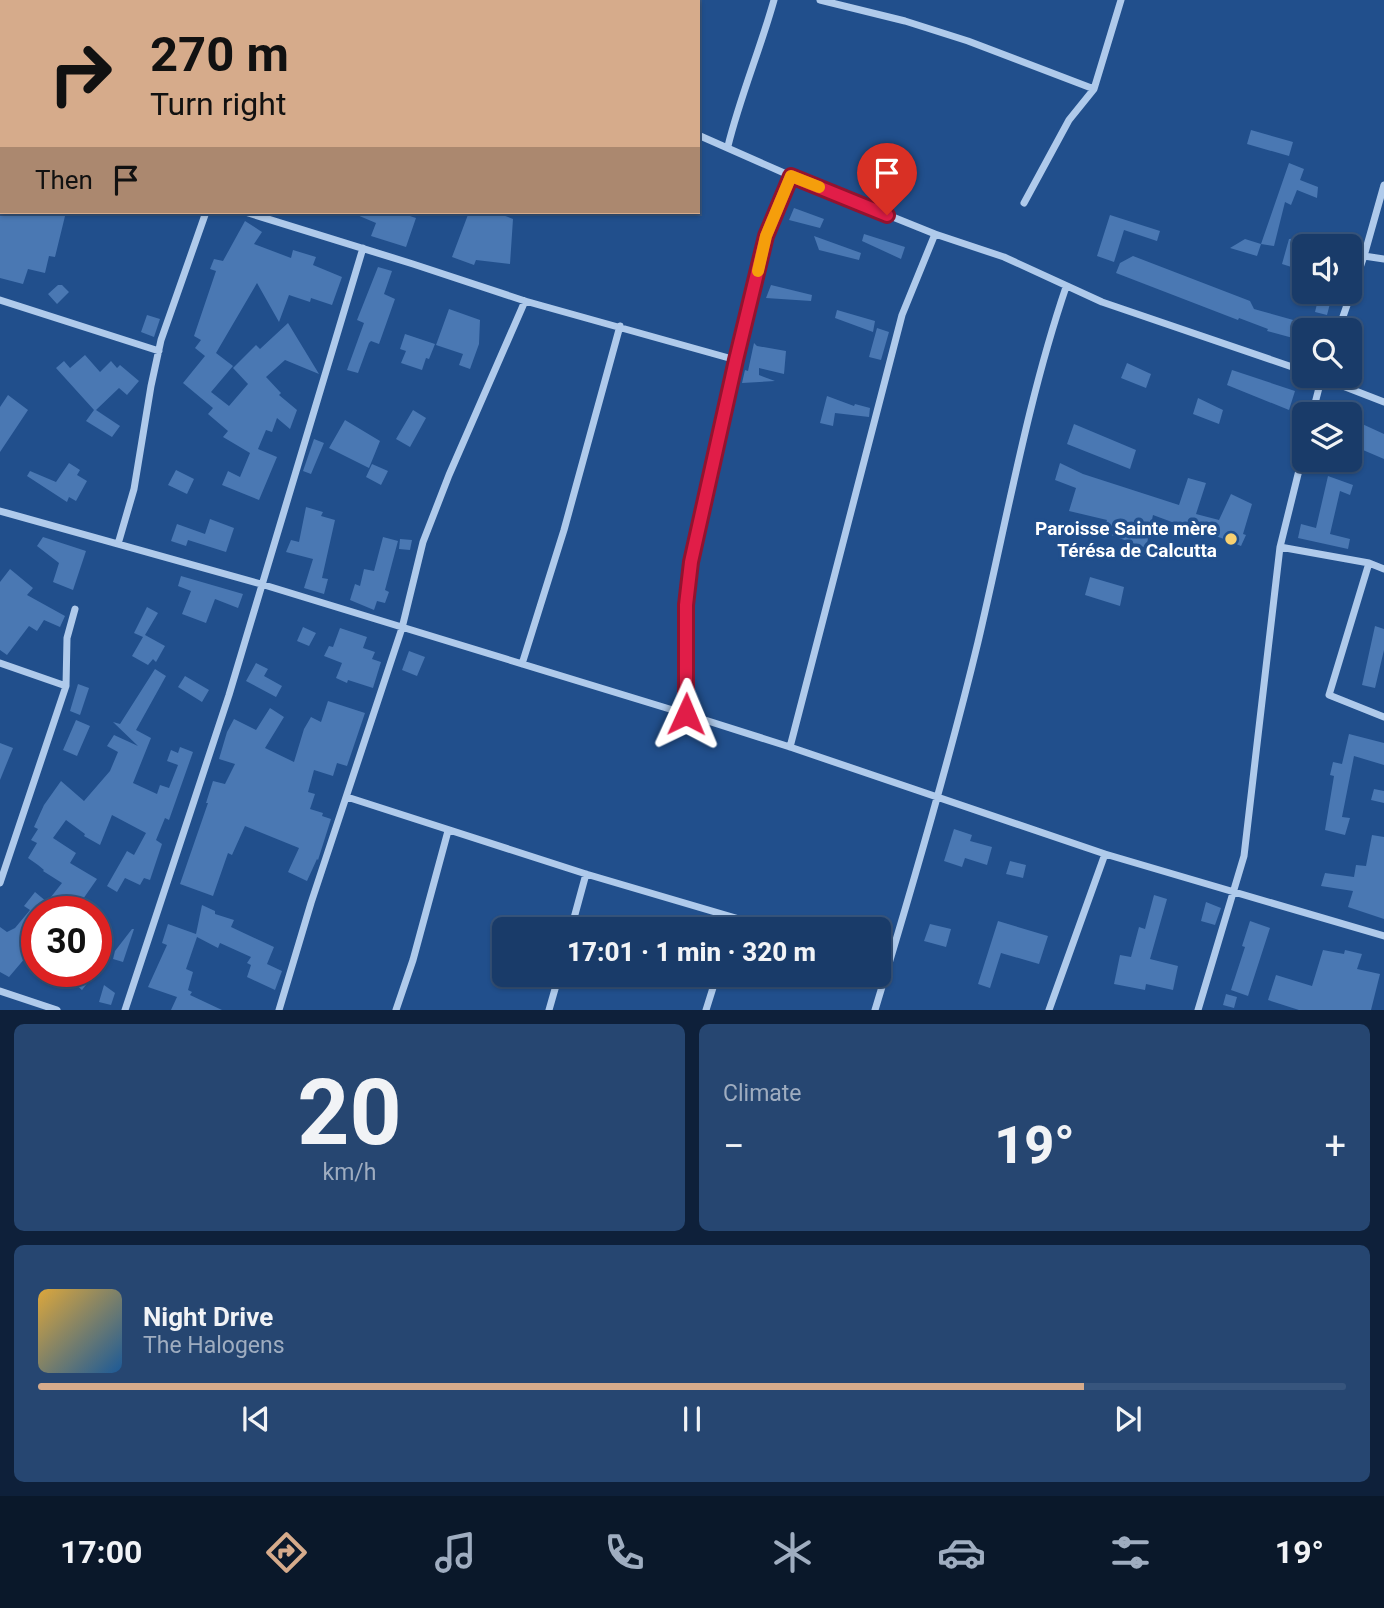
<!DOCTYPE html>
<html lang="en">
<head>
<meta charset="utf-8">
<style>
  :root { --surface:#193b69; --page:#264671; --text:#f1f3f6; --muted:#9fadc0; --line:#37557d; --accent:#d6ab8b }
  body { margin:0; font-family:Roboto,sans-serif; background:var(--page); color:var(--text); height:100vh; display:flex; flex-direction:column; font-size:26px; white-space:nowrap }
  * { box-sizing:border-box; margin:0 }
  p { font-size:23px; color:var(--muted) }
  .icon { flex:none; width:38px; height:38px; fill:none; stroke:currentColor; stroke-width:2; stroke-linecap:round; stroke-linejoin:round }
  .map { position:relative; height:1010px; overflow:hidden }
  .drawer { display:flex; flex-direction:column; gap:14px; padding:14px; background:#0e203a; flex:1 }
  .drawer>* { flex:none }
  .top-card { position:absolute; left:0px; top:0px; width:700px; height:214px; box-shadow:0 2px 5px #0004,0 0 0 2px var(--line); background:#d6ab8b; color:#111; overflow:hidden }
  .controls { position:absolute; left:1292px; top:234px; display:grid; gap:14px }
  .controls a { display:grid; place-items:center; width:70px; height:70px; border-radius:10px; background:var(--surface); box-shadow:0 2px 5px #0004,0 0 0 2px var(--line); font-size:35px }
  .speed { position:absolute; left:21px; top:896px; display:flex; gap:14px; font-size:35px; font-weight:700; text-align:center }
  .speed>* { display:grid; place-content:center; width:91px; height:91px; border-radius:50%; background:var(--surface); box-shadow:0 2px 5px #0004,0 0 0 2px var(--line); line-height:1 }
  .speed .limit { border:10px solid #d22; background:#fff; color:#111 }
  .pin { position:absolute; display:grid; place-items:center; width:60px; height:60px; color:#fff; margin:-72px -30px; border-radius:50% 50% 50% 0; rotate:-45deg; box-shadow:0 0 7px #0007 }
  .pin .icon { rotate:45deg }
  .me { position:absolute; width:77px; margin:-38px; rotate:1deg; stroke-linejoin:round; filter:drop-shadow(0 0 5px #0008) }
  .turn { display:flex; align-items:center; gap:24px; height:147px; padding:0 35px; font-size:32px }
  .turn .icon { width:91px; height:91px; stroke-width:2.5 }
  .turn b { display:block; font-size:49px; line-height:60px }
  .then { display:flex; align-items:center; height:66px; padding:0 35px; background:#0003; gap:14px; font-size:26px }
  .big { font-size:52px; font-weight:800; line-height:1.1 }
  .drawer .widget { flex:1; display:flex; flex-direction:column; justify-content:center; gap:10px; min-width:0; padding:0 24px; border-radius:10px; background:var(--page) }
  .drawer .dial { align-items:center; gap:0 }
  .dial b { font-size:91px; line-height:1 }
  .song { display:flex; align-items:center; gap:21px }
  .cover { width:84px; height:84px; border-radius:10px; background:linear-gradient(135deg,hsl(40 70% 55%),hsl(210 70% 35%)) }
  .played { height:7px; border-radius:4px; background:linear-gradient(90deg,var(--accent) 80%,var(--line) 80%) }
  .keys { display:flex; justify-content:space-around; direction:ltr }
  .heat { display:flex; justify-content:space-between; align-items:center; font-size:38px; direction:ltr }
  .drawer .tiles { flex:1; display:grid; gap:14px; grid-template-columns:1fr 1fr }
  .widget:last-child { grid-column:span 2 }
  .trip { position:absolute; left:492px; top:917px; width:399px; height:70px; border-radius:10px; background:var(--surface); box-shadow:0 2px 5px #0004,0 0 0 2px var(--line); font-weight:800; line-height:70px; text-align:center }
  .tab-bar { display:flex; height:112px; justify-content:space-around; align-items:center; background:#0a182a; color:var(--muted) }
  .tab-bar .icon { width:49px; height:49px }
  .tab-bar .active { color:var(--accent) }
  .tab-bar b { font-size:32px; color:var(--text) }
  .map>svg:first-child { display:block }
  .building { fill:#4a78b3 }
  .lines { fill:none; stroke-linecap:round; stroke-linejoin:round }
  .street { stroke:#afcaeb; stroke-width:7 }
  .route-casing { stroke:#92132f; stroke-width:18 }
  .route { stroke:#e11d48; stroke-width:12 }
  .slow { stroke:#f59e0b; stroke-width:12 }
  .poi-dot { fill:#f8d171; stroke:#214f8c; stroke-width:2.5 }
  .labels { text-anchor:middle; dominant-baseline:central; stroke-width:7; stroke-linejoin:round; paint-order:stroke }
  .poi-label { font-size:19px; font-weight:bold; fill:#fff; stroke:#214f8c; text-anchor:end }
</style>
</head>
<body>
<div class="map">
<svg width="1384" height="1010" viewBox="0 0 1384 1010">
  <rect width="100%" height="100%" fill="#214f8c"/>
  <path class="building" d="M1251,130L1293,142L1289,156L1247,144Z
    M1289,163L1304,169L1300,180L1318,187L1317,198L1297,190L1291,205L1285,202L1274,246L1261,244Z
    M794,208L824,219L820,228L789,220Z
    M0,212H32L47,214L48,212H66L55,257L49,256L45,273L28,269L23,284L0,278Z
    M350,212H398L416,218L406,247L371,236L376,223Z
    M469,212H495L513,219L510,264L476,260L474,265L452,257Z
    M1110,215L1160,231L1157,241L1124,230L1114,262L1097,256Z
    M245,221L262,232L254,244L291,258L293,250L316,257L313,265L342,277L332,305L311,298L310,302L289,295L279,322L257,283L216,353L233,366L211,392L229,406L248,384L233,368L256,345L260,349L288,323L319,374L285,360L266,377L281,393L279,395L297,410L290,429L277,418L272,432L266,430L258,449L277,457L259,500L222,485L228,471L240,477L250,453L223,437L228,431L208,414L213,408L183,383L205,356L195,348L201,340L194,336L216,271L210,269L214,259L223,261Z
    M864,234L905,247L901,259L862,241Z
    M814,236L861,253L859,260L819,250Z
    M1301,238L1297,250L1304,252V271L1282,264L1289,239Z
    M1245,239L1261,244L1257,256L1230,248Z
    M1133,256L1250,301L1254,309L1304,323V341L1267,331L1268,329L1239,318L1238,320L1116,273L1120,263Z
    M378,267L392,271L384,294L395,299L379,344L371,341L369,343L358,373L347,370L364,323L357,320Z
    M58,285H62L69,292L57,304L48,294Z
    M771,285L812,295L811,301L766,298Z
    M1320,292H1333L1327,315L1315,312Z
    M449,309L480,320L479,344L470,369L459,365L463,354L436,345Z
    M837,310L875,321L873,332L835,318Z
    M147,315L160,319L154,337L141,332Z
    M877,328L889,332L881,360L869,357Z
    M405,334L435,344L429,359L426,358L422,370L401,363L406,351L400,349Z
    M754,343L757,346L786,351L784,374L759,368V375L775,381L742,383L745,370L748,371Z
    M85,355L100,372L111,361L117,368L120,365L139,381L127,395L119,388L96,410L120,426L112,437L86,421L94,410L56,368L64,361L70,368Z
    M1127,363L1151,374L1146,388L1121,378Z
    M1232,370L1295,391L1289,410L1227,385Z
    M8,395L28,410L0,452V407Z
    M827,396L854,406L855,404L870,408L869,417L835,413L833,426L820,423Z
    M1198,398L1223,410L1219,424L1193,414Z
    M413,410L426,418L410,447L396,439Z
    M345,420L380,441L369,468L329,448Z
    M1360,423L1384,434V459L1349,444Z
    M1074,424L1136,450L1130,469L1067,444Z
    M314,439L324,443L311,474L303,471Z
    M69,463L80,470L77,475L87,481L76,501L69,497L67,502L27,476L30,471L56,482Z
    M1060,463L1083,474L1179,505L1188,478L1206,483L1196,514L1219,520L1231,494L1252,504L1243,534L1246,535L1241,546L1189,525L1188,528L1153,515L1146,548L1103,532L1107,520L1069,511L1076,488L1055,480Z
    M372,464L388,471L381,485L366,477Z
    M176,470L194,479L187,494L168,485Z
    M1328,476L1353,485L1350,495L1340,491L1330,534L1350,539L1348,549L1298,538L1301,524L1316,528Z
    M306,507L323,512L321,516L335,520L322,578L328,579L324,594L304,588L313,559L286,552L291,540L299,542Z
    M210,519L234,528L226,552L188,540L186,546L171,541L177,524L205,534Z
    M43,537L86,551L73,590L53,582L59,563L37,546Z
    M383,537L398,541L385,590L389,592L385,603L377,601L374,610L350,600L355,584L360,586L364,569L374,571Z
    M400,539L412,540L410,550L399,549Z
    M10,569L33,588L27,595L65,616L60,627L44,620L37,631L29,626L7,655L0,650V582Z
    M181,576L243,594L238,608L215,599L206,623L182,614L191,591L178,586Z
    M1090,577L1124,587L1120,606L1085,595Z
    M147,607L158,613L145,635L165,646L156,662L153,659L148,665L132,656L143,637L134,633Z
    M1375,626L1384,629V650L1375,688L1362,685Z
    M303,627L316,633L309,646L297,641Z
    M340,628L367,637L363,648L375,652L372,659L381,662L373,688L348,680L347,683L336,678L342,663L324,656L329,646L333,647Z
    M409,651L425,657L417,676L402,670Z
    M256,663L268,669L264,676L282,686L276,697L246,681Z
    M155,669L166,676L136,730L151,738L133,783L157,794L160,785L169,788L178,765L167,761L171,750L178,753L180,747L193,752L169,820L165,818L156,840L162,844L150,880L144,878L140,885L125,878L117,892L107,886L127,851L134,855L146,833L112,815L100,845L84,836L85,834L66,820L53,838L76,853L70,863L97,879L74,912H37V944L9,977L0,972V927L7,932L15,928L30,910L24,906L35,892L47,902L62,883L43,871L44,870L38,865L28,858L37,843L31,840L38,829L34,827L44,805L61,781L84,801L110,771L118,752L107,746L114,735L138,746L113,722L120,724Z
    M185,676L209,690L202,702L178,687Z
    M78,684L89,688L80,715L70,711Z
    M328,701L365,713L347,766L337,763L333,776L314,770L308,792L315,794L310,809L323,813L322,816L331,819L318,860L317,859L307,881L288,872L299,848L245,826L232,855L228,853L213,896L180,884L208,803H206L213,781L225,784L235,764L219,759L227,732L234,719L256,730L270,708L284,717L265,748L294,762L304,729L311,717L321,722Z
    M76,720L90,726L77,756L63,750Z
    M1349,734L1384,743V765L1354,756L1342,817L1350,818L1345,835L1325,830L1334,776L1330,775L1333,762L1342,764Z
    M0,743L13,748L0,780Z
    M1374,789L1384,791V803L1371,800Z
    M954,829L972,835L970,841L992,847L987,865L965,858L962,867L944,861Z
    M1372,835L1384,837V919L1348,907L1353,891L1321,886L1325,873L1354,877L1356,865L1366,866Z
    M1010,861L1026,865L1023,878L1006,874Z
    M1154,895L1167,899L1150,959L1178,966L1173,990L1146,984L1145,990L1114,984L1120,955L1131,957L1139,927L1145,929Z
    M1206,902L1221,908L1215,925L1201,921Z
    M202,905L215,911V914L234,920L231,927L274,947L267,964L282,971L275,990L247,977L251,965L247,963L251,957L220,943L218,948L197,937L186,969L193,972L188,990L192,992L190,995L222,1010H171L177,997L148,987L167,945L162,943L168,924L196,934Z
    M998,921L1048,936L1039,964L1001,953L990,988L978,984Z
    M1250,921L1270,928L1248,996L1231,990L1245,947L1242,946Z
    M930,924L951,929L946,947L924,941Z
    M132,929H134L123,962L113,959L115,951Z
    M1323,950L1344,954L1345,950L1362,954L1357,969L1380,974L1371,1010H1299L1268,1000L1276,975L1312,986Z
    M35,971H87L93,976L82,990L69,979L64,989Z
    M104,985L115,993L111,1005L99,1002Z
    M1226,994L1237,997L1234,1008L1223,1005Z"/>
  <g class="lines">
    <path class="street" d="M361,0L365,2
      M820,0L905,21L968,41L1094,89
      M280,2V0
      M397,2V0
      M587,2V0
      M0,132L2,133
      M698,135L791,176L935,234L1004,257L1102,302L1304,371
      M728,146C740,97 760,50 774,0
      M1024,203L1069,120L1094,89L1121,0
      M245,212L413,264L525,301L736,360
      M1364,256L1384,259
      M0,300L159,351
      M1338,331L1364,256L1384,185
      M1317,376L1384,402
      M1312,415L1322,376
      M0,511L261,584L686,714L790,747L1105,854L1384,936
      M118,544L134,489L151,386L161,340L206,212
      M1280,547L1369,563L1384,569
      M1369,563L1329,695L1384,717
      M0,663L66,686L0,883
      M522,664L564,530L620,326
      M66,686L67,638L75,609
      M686,714V605L691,563L736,360L766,236L791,176
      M790,747L902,315L935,234
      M347,797L586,874L773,929
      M571,929L586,874
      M730,929L734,918
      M878,960L889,963
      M0,991L57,1010
      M125,1010L229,695L363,248
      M279,1010L311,903L402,628L423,542L449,475L525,301
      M396,1010L413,960L448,831
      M549,1010L559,975
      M706,1010L717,975
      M875,1010C912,888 948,766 978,642C1006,524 1027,402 1066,287
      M1049,1010L1105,854
      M1198,1010L1244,856L1280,547L1304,450"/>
  </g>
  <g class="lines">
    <defs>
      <path id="route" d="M686,714V605L691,562L736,360L766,236L791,176L887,215"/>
    </defs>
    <use href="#route" class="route-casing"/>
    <use href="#route" class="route"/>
    <path class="slow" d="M758,271L766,236L791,176L819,187"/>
  </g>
  <circle class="poi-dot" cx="1231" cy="539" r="7"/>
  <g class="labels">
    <g class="poi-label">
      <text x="1217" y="528">Paroisse Sainte mère<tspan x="1217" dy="22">Térésa de Calcutta</tspan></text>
    </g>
  </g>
</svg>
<div class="controls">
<a><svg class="icon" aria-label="sound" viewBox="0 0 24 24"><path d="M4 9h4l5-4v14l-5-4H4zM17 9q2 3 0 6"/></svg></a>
<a><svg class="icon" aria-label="search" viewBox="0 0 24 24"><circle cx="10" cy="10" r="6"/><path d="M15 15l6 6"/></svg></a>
<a><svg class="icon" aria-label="layers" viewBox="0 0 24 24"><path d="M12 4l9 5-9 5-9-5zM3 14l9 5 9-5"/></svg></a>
</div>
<div class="speed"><div class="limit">30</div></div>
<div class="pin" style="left:887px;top:215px;background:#d93025"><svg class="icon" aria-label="arrive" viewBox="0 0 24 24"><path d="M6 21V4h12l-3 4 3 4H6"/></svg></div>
<svg class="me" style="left:686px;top:714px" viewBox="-20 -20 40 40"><path d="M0-17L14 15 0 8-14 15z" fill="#e11d48" stroke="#fff" stroke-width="4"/></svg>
<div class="trip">17:01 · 1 min · 320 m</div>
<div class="top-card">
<div class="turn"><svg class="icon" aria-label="right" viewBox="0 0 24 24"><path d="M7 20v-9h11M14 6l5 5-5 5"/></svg><div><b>270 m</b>Turn right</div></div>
<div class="then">Then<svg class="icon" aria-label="arrive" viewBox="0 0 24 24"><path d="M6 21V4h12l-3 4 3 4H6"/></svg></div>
</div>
</div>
<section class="drawer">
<div class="tiles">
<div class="widget dial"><b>20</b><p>km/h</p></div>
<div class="widget"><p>Climate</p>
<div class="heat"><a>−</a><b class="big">19°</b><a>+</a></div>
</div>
<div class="widget">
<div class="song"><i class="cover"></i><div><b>Night Drive</b><p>The Halogens</p></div></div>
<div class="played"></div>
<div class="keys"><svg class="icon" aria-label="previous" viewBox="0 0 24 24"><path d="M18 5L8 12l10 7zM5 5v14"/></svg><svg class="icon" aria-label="pause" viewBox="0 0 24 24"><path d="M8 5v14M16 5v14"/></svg><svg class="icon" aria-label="next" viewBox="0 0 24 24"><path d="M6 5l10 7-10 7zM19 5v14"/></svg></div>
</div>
</div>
</section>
<nav class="tab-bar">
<b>17:00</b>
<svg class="icon active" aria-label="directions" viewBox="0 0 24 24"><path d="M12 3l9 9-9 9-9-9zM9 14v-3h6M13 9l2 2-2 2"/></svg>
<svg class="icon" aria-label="music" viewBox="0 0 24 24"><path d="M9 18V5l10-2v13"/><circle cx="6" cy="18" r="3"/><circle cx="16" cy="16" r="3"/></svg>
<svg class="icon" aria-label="phone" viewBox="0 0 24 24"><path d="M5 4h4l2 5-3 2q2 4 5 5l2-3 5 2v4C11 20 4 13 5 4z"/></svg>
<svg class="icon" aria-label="climate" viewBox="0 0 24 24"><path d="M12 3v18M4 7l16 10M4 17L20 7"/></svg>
<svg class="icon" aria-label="car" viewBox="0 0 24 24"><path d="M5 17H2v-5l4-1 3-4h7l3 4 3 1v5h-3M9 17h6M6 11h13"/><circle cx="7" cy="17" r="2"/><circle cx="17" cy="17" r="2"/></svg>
<svg class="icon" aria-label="filters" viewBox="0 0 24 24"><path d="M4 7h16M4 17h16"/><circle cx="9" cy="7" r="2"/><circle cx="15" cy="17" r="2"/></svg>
<b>19°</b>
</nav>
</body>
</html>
